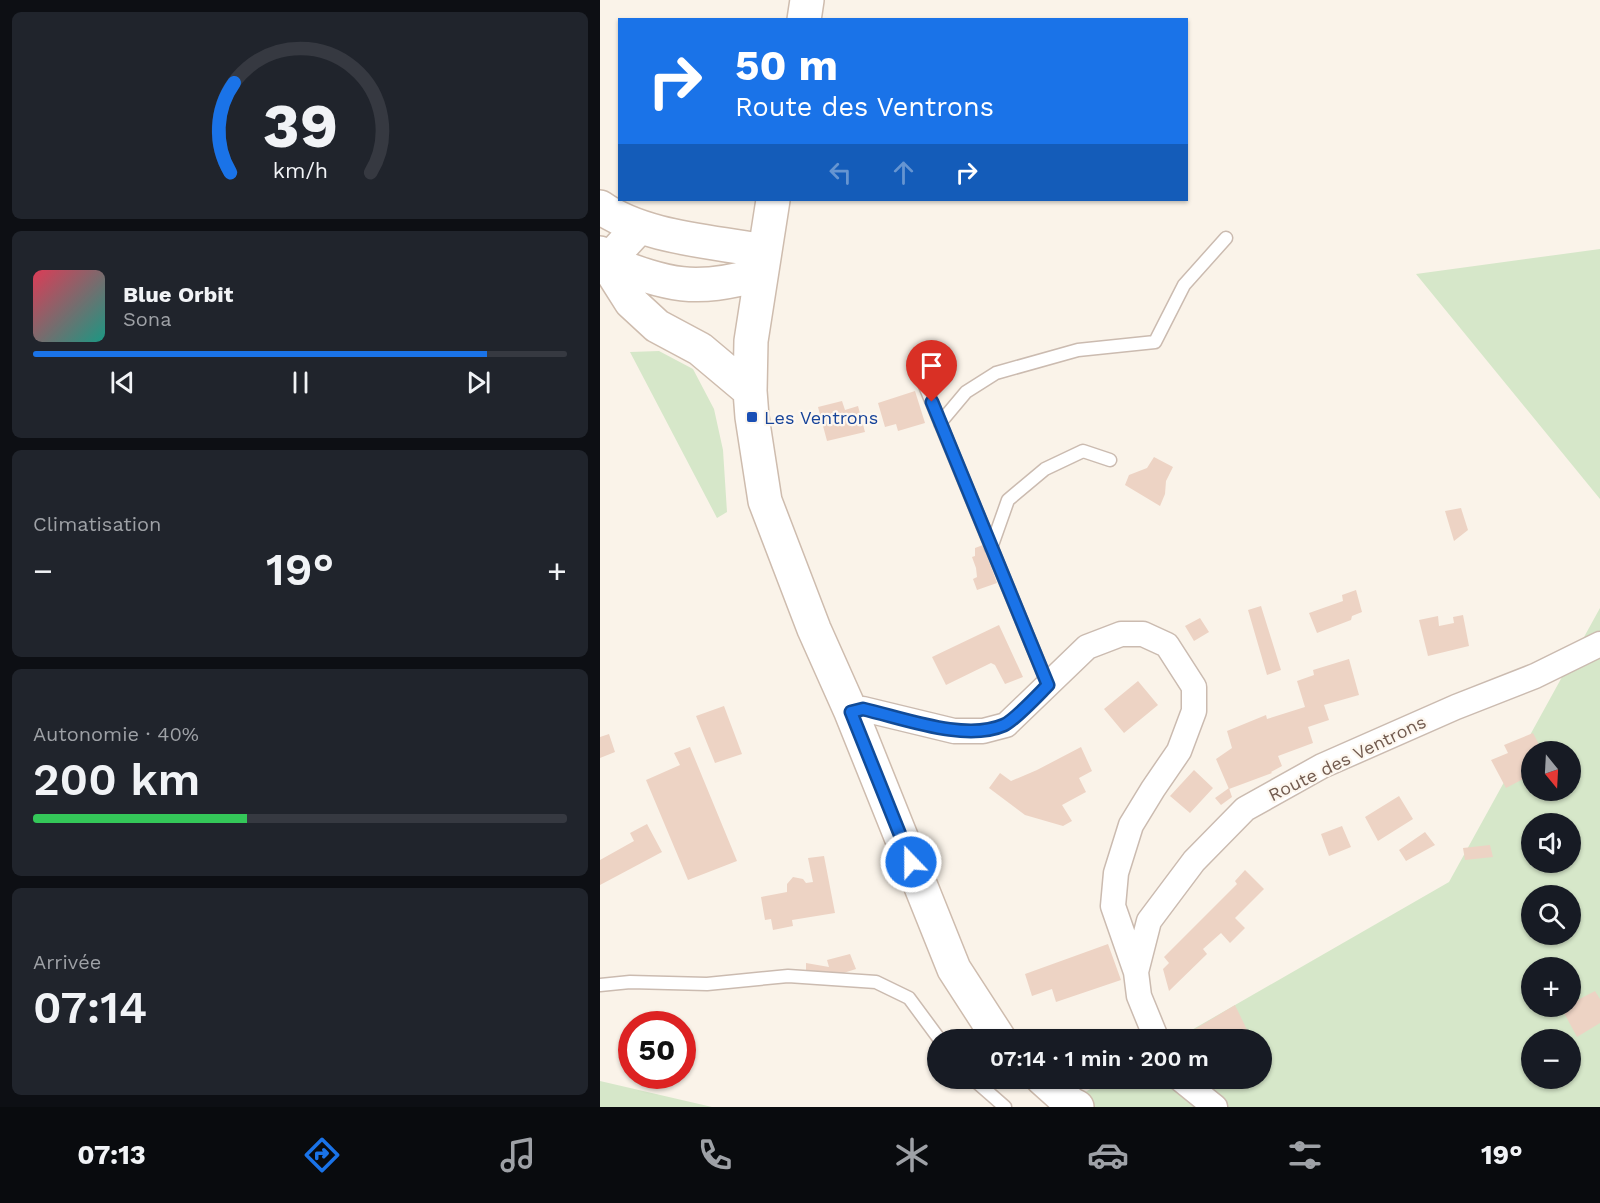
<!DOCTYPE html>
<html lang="fr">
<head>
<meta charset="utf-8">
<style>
  :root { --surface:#171b24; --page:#20242c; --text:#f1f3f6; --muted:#9ea1a6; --line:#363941; --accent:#1a73e8 }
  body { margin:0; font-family:"Work Sans",sans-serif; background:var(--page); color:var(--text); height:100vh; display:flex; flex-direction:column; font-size:22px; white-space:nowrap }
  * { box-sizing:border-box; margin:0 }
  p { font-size:20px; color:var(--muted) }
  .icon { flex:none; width:33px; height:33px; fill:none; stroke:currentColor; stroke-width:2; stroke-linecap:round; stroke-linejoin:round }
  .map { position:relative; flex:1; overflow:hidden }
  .side { display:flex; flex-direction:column; gap:12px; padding:12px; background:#0d0f14; width:600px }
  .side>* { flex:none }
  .top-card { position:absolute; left:18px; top:18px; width:570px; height:183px; border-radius:0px; box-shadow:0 2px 4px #0004; background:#1a73e8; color:#fff; overflow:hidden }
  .needle { width:39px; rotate:162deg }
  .tools { position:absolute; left:921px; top:741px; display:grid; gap:12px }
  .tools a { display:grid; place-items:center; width:60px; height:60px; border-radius:50%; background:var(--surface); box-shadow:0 2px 4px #0004; font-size:30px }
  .speed { position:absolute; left:18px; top:1011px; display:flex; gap:12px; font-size:30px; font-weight:700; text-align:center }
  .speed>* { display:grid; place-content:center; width:78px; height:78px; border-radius:50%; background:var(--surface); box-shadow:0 2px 4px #0004; line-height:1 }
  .speed .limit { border:9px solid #d22; background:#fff; color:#111 }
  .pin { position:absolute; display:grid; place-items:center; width:51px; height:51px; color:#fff; margin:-62px -26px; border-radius:50% 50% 50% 0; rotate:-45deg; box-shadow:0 0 6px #0007 }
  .pin .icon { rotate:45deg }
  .me { position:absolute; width:66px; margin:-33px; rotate:338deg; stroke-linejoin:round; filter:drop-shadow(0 0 4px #0008) }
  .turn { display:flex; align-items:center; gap:21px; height:126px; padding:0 18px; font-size:27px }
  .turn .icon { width:78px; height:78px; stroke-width:2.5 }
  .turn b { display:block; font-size:42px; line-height:51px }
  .lanes { display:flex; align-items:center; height:57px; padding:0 18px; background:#0003; justify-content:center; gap:30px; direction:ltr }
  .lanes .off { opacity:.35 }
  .big { font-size:45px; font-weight:600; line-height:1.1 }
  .side .widget { flex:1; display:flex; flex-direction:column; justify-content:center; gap:9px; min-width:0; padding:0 21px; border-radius:9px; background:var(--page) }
  .side .dial { align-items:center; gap:0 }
  .dial svg { height:156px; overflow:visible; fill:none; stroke:var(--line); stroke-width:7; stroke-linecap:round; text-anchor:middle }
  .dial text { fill:var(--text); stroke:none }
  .song { display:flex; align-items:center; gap:18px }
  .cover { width:72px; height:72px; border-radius:9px; background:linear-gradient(135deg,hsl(350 70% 55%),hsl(170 70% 35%)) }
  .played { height:6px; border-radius:3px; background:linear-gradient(90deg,var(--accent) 85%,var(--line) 85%) }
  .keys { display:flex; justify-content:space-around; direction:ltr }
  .heat { display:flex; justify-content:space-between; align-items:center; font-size:33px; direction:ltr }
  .charge { height:9px; border-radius:4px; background:linear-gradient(90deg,#34c759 40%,var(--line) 0) }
  .trip { position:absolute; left:327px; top:1029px; width:345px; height:60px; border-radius:30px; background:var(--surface); box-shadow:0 2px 4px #0004; font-weight:600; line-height:60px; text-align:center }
  .dock { display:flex; height:96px; justify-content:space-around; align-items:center; background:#090b0e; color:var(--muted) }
  .dock .icon { width:42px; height:42px }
  .dock .selected { color:var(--accent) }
  .dock b { font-size:27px; color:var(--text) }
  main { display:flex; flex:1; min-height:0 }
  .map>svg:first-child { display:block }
  .green { fill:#d6e7c9; fill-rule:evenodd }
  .building { fill:#edd3c4 }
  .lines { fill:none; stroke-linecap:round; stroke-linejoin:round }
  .lane-casing { stroke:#cbbbb0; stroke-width:15 }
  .street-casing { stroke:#cbbbb0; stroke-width:27 }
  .secondary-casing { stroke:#cebcae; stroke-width:36 }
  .lane { stroke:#fff; stroke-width:12 }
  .street { stroke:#fff; stroke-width:24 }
  .secondary { stroke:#fff; stroke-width:33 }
  .route-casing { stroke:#114b97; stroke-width:15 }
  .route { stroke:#1a73e8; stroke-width:10 }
  .transit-dot { fill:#1a4fb4; stroke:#fdf7ef; stroke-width:2 }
  .labels { text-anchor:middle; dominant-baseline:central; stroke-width:4.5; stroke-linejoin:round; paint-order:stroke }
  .transit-label { font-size:18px; fill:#164399; stroke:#fdf7ef; text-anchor:start }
  .street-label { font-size:18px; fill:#725b4f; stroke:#fdf7ef }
</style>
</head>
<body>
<main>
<section class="side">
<div class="widget dial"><svg viewBox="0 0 100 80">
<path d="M14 69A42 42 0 1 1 86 69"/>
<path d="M14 69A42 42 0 0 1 16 23" stroke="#1a73e8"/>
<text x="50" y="56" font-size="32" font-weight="700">39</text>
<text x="50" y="72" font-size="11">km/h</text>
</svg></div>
<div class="widget">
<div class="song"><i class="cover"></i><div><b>Blue Orbit</b><p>Sona</p></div></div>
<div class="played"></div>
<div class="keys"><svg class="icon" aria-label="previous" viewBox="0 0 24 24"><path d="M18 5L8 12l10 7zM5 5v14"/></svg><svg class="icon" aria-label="pause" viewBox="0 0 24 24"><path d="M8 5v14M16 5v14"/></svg><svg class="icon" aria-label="next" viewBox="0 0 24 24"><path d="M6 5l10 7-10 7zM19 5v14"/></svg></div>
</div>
<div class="widget"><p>Climatisation</p>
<div class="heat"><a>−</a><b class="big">19°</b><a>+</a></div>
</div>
<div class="widget"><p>Autonomie · 40%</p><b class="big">200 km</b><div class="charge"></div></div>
<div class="widget"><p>Arrivée</p><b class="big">07:14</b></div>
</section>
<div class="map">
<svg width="1000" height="1107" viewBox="0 0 1000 1107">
  <rect width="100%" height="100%" fill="#faf3e9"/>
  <path class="green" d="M1000,249V499L816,274Z
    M59,351L93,369L114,409L123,450L127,512L117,518L30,352Z
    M1000,608V1107H459L508,1079L662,1078V1040L576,1039L849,882ZM932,752H970V790H932ZM932,824H970V862H932ZM932,896H970V934H932ZM932,968H970V1006H932ZM932,1040H970V1078H932Z
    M0,1081L112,1107H0Z"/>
  <path class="building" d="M315,391L325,423L298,431L296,424L285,427L278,403Z
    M242,401L245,410L258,406L265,432L227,441L218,407Z
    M554,457L573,467L566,481L565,494L560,506L525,485L529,475L547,468Z
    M861,508L868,530L854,541L845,511Z
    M383,545L397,583L377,590L373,579L377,577L376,568L372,557L375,556V548Z
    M756,590L762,612L752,616L751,620L717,633L709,613L743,601L742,595Z
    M661,606L681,670L667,675L648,610Z
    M863,615L869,646L828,656L819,620L838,616L839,626L854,623L853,617Z
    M600,618L609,632L594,641L585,626Z
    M399,625L423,677L405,684L395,665L391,663L346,685L332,657Z
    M749,659L759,695L724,705L729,720L708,727L713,743L678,756L682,766L671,772L672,773L629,789L616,759L632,748L627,731L666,715L667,719L705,707L697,681L714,675L713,670Z
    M538,681L558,705L524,733L504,709Z
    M124,706L142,754L115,763L96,716Z
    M933,733L943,752H932V765L925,768L929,776L906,788L891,760L908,753L904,745Z
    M9,734L15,752L0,758V737Z
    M90,747L137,861L88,880L46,780L80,765L74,753Z
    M481,747L492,771L479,778L486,792L462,805L472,821L463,826L425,815L389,788L400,773L411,781L437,770Z
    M594,770L613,788L590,813L570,796Z
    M629,788L632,797L621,805L615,798Z
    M799,796L813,819L778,841L765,817Z
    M47,824L62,852L0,885V860L34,841L30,833Z
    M742,826L751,847L729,856L721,834Z
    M825,832L835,845L806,861L799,850Z
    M890,845L893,857L865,860L863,848Z
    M224,856L235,913L192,920L193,926L173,930L171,919L165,920L161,897L187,892V884L193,877L203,879L206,883L213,882L208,858Z
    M645,870L664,889L635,918L645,928L630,943L621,933L603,949L607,954L569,991L563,969L569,963L564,957L637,884L635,881Z
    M508,944L521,980L456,1002L452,989L432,996L425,974Z
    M250,954L256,969L234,976L203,977V971H206V963L229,967L227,960Z
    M995,991L1000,999V1023L977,1037L962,1009L970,1006V1004Z
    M635,1005L650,1036L645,1040H588L585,1035Z"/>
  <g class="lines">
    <defs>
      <path id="lane" d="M323,381L448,685
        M340,423L366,392L396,373L478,350L555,342L584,285L626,238
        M391,548L408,500L445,469L483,451L510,460
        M0,985L30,982L107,984L188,976L276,982L309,998L340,1040
        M372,1078L405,1107"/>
      <path id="street" d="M251,712L263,709L354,731H383L406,725L487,647L521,634H543L567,645L594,687V711L579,751L553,789L531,825L516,873L513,906L536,972
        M557,1040L539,996L536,972L549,921L594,861L645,809L722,766L856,707L935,676L1000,644
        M579,1078L615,1107"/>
      <path id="secondary" d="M204,20L207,0
        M173,200L151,341L150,391L152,417L165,501L214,629L251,712L354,969L400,1040
        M0,207C44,238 111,241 163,251
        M39,227L7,262C70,285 93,293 160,274
        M0,253L31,302L57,326L100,349L150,391
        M442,1078L471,1104L477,1107"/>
    </defs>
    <use href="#lane" class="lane-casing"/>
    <use href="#street" class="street-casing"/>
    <use href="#secondary" class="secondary-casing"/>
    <use href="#lane" class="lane"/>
    <use href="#street" class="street"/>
    <use href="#secondary" class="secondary"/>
  </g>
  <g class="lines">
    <defs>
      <path id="route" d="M311,862L251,712L263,709C303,718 365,742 404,725C415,720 438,695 448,685L332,402"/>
    </defs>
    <use href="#route" class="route-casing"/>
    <use href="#route" class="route"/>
  </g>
  <rect class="transit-dot" x="146" y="411" width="12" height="12" rx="3"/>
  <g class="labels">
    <g class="transit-label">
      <text x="164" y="417">Les Ventrons</text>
    </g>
    <g class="street-label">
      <text transform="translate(747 758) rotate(-26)">Route des Ventrons</text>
    </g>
  </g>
</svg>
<div class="tools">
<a><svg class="needle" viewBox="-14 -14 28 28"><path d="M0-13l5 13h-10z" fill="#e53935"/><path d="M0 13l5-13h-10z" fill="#9ea1a6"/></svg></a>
<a><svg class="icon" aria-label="sound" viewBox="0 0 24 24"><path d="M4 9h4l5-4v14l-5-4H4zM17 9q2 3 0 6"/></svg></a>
<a><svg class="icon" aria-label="search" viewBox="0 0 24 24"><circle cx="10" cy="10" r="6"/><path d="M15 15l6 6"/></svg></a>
<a>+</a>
<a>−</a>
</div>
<div class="speed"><div class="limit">50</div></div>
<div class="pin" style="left:332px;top:402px;background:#d93025"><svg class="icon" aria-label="arrive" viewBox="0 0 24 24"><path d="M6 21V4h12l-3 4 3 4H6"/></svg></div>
<svg class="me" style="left:311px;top:862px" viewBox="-20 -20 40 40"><circle r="17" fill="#1a73e8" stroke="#fff" stroke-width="3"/><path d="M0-11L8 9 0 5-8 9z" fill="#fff"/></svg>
<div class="trip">07:14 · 1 min · 200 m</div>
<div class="top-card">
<div class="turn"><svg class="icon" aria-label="right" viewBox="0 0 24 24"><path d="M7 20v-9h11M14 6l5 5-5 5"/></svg><div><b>50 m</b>Route des Ventrons</div></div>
<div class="lanes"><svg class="icon off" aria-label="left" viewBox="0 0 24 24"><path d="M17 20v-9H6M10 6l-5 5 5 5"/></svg><svg class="icon off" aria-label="ahead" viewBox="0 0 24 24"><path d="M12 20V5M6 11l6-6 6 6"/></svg><svg class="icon" aria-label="right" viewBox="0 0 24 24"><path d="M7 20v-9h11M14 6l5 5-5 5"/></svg></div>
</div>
</div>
</main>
<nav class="dock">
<b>07:13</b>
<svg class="icon selected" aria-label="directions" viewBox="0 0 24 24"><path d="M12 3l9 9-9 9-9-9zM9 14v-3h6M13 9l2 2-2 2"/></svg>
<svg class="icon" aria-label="music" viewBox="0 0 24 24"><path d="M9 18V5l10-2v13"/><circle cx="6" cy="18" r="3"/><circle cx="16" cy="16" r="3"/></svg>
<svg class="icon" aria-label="phone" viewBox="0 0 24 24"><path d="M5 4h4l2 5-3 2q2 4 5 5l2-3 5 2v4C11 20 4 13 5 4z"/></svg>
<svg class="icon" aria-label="climate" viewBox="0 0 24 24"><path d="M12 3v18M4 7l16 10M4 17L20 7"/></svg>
<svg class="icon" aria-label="car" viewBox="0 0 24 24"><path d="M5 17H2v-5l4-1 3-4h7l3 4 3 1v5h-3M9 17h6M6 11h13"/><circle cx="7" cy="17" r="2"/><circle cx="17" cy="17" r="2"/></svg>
<svg class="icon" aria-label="filters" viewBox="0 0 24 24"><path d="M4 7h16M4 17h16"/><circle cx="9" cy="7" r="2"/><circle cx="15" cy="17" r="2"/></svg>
<b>19°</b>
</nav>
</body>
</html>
